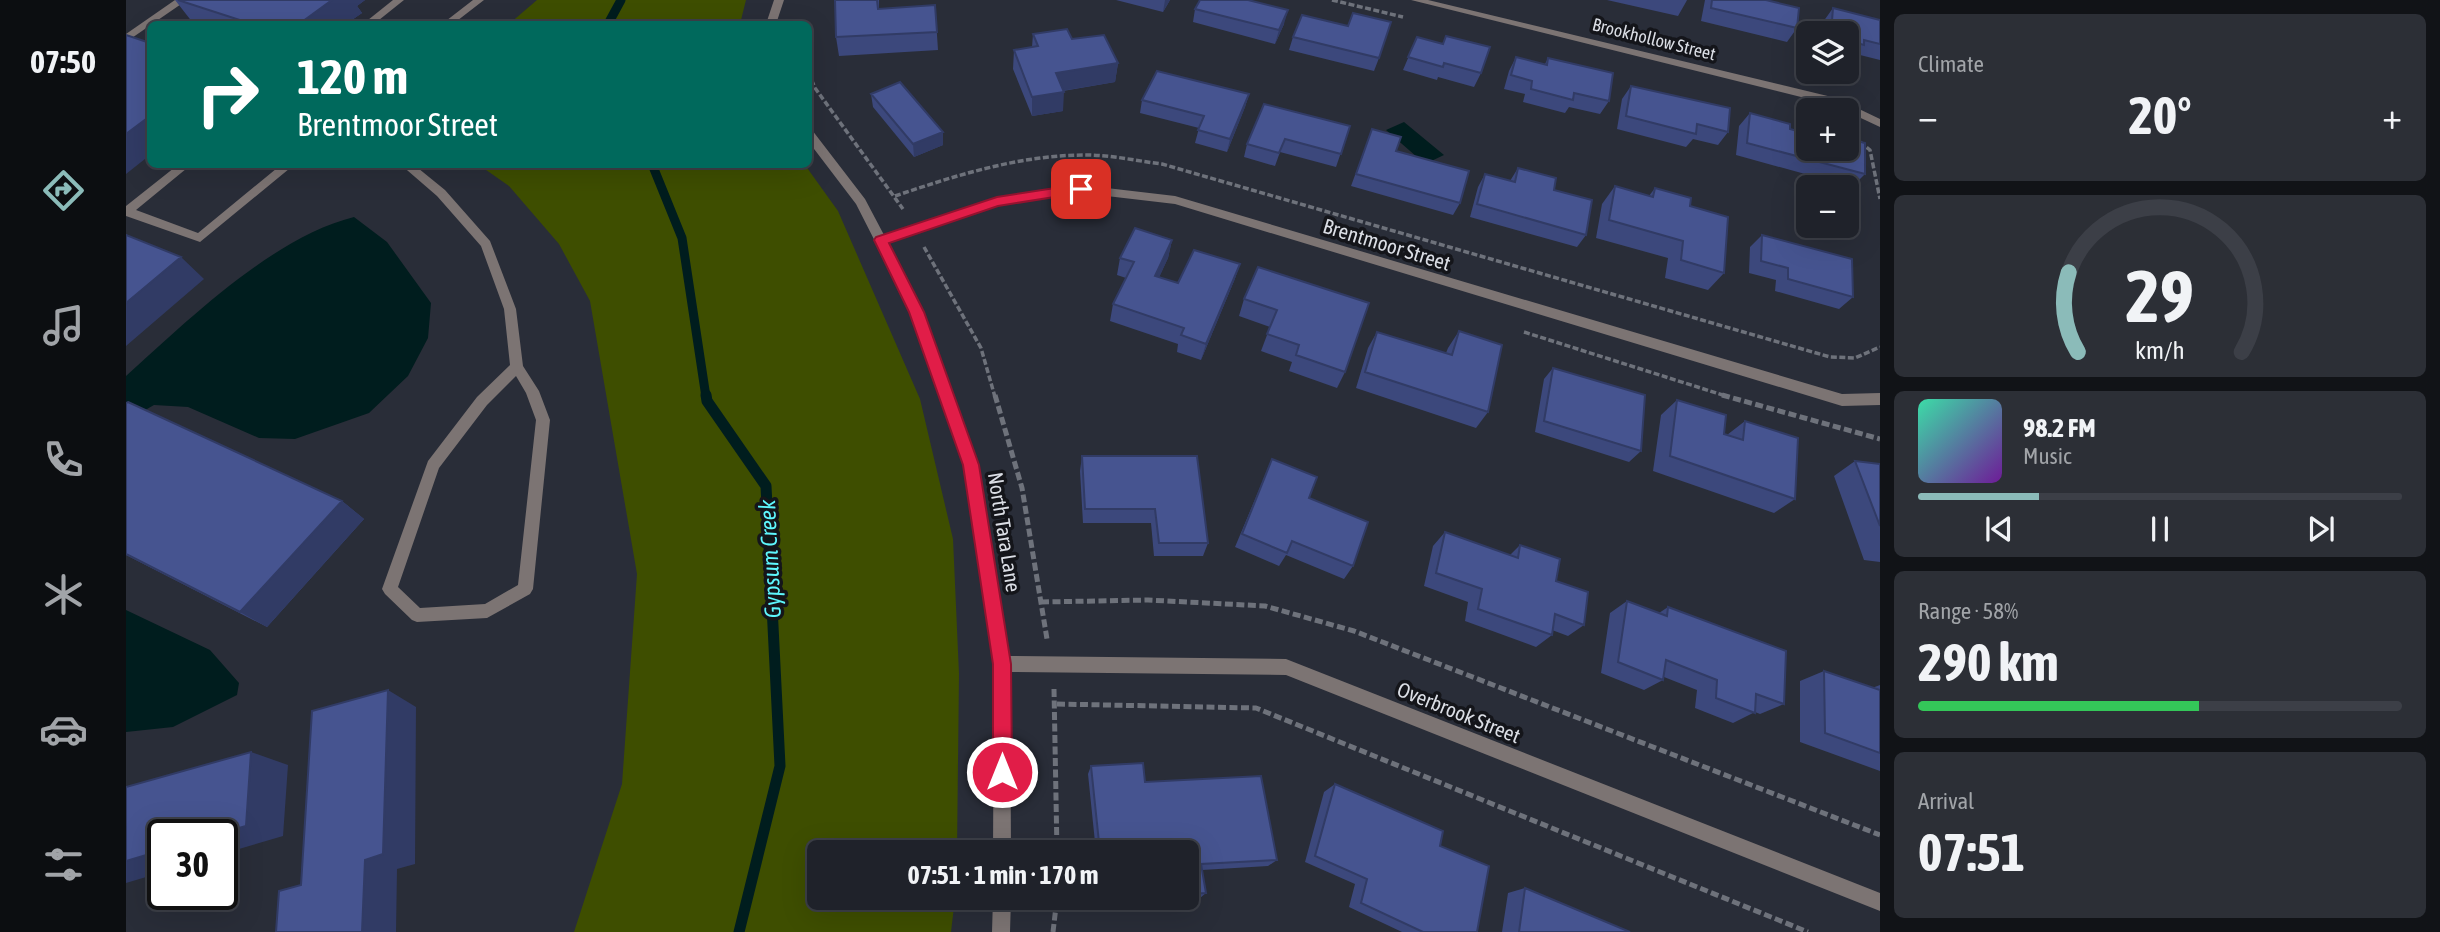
<!DOCTYPE html>
<html lang="en">
<head>
<meta charset="utf-8">
<style>
  :root { --surface:#1f222a; --page:#2c2f36; --text:#f1f3f6; --muted:#a1a4a8; --line:#3c3f47; --accent:#8bbbb9 }
  body { margin:0; font-family:"Asap Condensed",sans-serif; background:var(--page); color:var(--text); height:100vh; display:flex; flex-direction:column; font-size:26px; white-space:nowrap }
  * { box-sizing:border-box; margin:0 }
  p { font-size:23px; color:var(--muted) }
  .icon { flex:none; width:38px; height:38px; fill:none; stroke:currentColor; stroke-width:2; stroke-linecap:round; stroke-linejoin:round }
  .map { position:relative; flex:1; overflow:hidden }
  .sheet { display:flex; flex-direction:column; gap:14px; padding:14px; background:#111317; width:560px }
  .sheet>* { flex:none }
  .banner { position:absolute; left:21px; top:21px; width:665px; height:147px; border-radius:10px; box-shadow:0 7px 28px #0002,0 0 0 2px var(--line); background:#00695c; color:#fff; overflow:hidden }
  .buttons { position:absolute; left:1670px; top:21px; display:grid; gap:14px }
  .buttons a { display:grid; place-items:center; width:63px; height:63px; border-radius:10px; background:var(--surface); box-shadow:0 7px 28px #0002,0 0 0 2px var(--line); font-size:35px }
  .speed { position:absolute; left:21px; top:819px; display:flex; gap:14px; font-size:35px; font-weight:700; text-align:center }
  .speed>* { display:grid; place-content:center; width:91px; height:91px; border-radius:50%; background:var(--surface); box-shadow:0 7px 28px #0002,0 0 0 2px var(--line); line-height:1 }
  .speed .limit { border:4px solid #111; border-radius:10px; background:#fff; color:#111 }
  .pin { position:absolute; display:grid; place-items:center; width:60px; height:60px; color:#fff; margin:-30px; border-radius:14px; box-shadow:0 4px 10px #0006 }
  .me { position:absolute; width:77px; margin:-38px; rotate:0deg; stroke-linejoin:round; filter:drop-shadow(0 0 5px #0008) }
  .turn { display:flex; align-items:center; gap:24px; height:147px; padding:0 35px; font-size:32px }
  .turn .icon { width:91px; height:91px; stroke-width:2.5 }
  .turn b { display:block; font-size:49px; line-height:60px }
  .big { font-size:52px; font-weight:700; line-height:1.1 }
  .sheet .widget { flex:1; display:flex; flex-direction:column; justify-content:center; gap:10px; min-width:0; padding:0 24px; border-radius:10px; background:var(--page) }
  .sheet .dial { align-items:center; gap:0 }
  .dial svg { height:182px; overflow:visible; fill:none; stroke:var(--line); stroke-width:7; stroke-linecap:round; text-anchor:middle }
  .dial text { fill:var(--text); stroke:none }
  .song { display:flex; align-items:center; gap:21px }
  .cover { width:84px; height:84px; border-radius:10px; background:linear-gradient(135deg,hsl(160 70% 55%),hsl(280 70% 35%)) }
  .played { height:7px; border-radius:4px; background:linear-gradient(90deg,var(--accent) 25%,var(--line) 25%) }
  .keys { display:flex; justify-content:space-around; direction:ltr }
  .heat { display:flex; justify-content:space-between; align-items:center; font-size:38px; direction:ltr }
  .charge { height:10px; border-radius:5px; background:linear-gradient(90deg,#34c759 58%,var(--line) 0) }
  .trip { position:absolute; left:681px; top:840px; width:392px; height:70px; border-radius:10px; background:var(--surface); box-shadow:0 7px 28px #0002,0 0 0 2px var(--line); font-weight:700; line-height:70px; text-align:center }
  main { display:flex; flex:1; min-height:0 }
  .dock { display:flex; flex-direction:column; width:126px; justify-content:space-around; align-items:center; background:#0c0e11; color:var(--muted) }
  .dock .icon { width:49px; height:49px }
  .dock .active { color:var(--accent) }
  .dock b { font-size:32px; color:var(--text) }
  .map>svg:first-child { display:block }
  .green { fill:#3e4e00 }
  .water { fill:#001d1e }
  .lines { fill:none; stroke-linecap:round; stroke-linejoin:round }
  .stream-far1 { stroke:#001d1e; stroke-width:9 }
  .stream { stroke:#001d1e; stroke-width:11 }
  .path-far1 { stroke:#6e727b; stroke-width:3.5; stroke-dasharray:6 2.5; stroke-linecap:butt }
  .path { stroke:#6e727b; stroke-width:5; stroke-dasharray:8 3.5; stroke-linecap:butt }
  .lane { fill:#7c7473; fill-rule:evenodd }
  .street { fill:#7c7473; fill-rule:evenodd }
  .wall { fill:#3c487c }
  .shaded-wall { fill:#313b65 }
  .building { fill:#465490; stroke:#313b65; stroke-width:2 }
  .route { fill:#e11d48; stroke:#92132f; stroke-width:2 }
  .labels { text-anchor:middle; dominant-baseline:central; stroke-width:7; stroke-linejoin:round; paint-order:stroke }
  .far-street-label { font-size:18px; fill:#dbdee5; stroke:#14151a }
  .street-label { font-size:21px; fill:#dbdee5; stroke:#14151a }
  .water-label { font-size:23px; font-style:italic; fill:#5ef7fd; stroke:#14151a }
</style>
</head>
<body>
<main>
<nav class="dock">
<b>07:50</b>
<svg class="icon active" aria-label="directions" viewBox="0 0 24 24"><path d="M12 3l9 9-9 9-9-9zM9 14v-3h6M13 9l2 2-2 2"/></svg>
<svg class="icon" aria-label="music" viewBox="0 0 24 24"><path d="M9 18V5l10-2v13"/><circle cx="6" cy="18" r="3"/><circle cx="16" cy="16" r="3"/></svg>
<svg class="icon" aria-label="phone" viewBox="0 0 24 24"><path d="M5 4h4l2 5-3 2q2 4 5 5l2-3 5 2v4C11 20 4 13 5 4z"/></svg>
<svg class="icon" aria-label="climate" viewBox="0 0 24 24"><path d="M12 3v18M4 7l16 10M4 17L20 7"/></svg>
<svg class="icon" aria-label="car" viewBox="0 0 24 24"><path d="M5 17H2v-5l4-1 3-4h7l3 4 3 1v5h-3M9 17h6M6 11h13"/><circle cx="7" cy="17" r="2"/><circle cx="17" cy="17" r="2"/></svg>
<svg class="icon" aria-label="filters" viewBox="0 0 24 24"><path d="M4 7h16M4 17h16"/><circle cx="9" cy="7" r="2"/><circle cx="15" cy="17" r="2"/></svg>
</nav>
<div class="map">
<svg width="1754" height="932" viewBox="0 0 1754 932">
  <rect width="100%" height="100%" fill="#292d38"/>
  <path class="green" d="M411,0H620L614,24H383Z
    M353,165H679L712,211L794,399L827,539L833,674L831,852H693V898H829L825,932H448L496,784L511,574L464,301L433,244L383,186Z"/>
  <path class="water" d="M1278,122L1318,155L1299,164L1260,130Z
    M228,217L261,242L305,303L302,338L282,376L243,413L169,439L133,438L62,407L28,405L0,421V376C61,321 147,237 228,217Z
    M0,610L84,650L113,683L111,695L47,727L0,732Z"/>
  <g class="lines">
    <path class="stream-far1" d="M482,24L495,0
      M526,164L556,238L580,397"/>
    <path class="stream" d="M580,395L581,401L640,486L654,766L613,932"/>
    <path class="path-far1" d="M1206,0L1277,17
      M682,72L689,88L777,209
      M1734,142L1744,150L1754,199
      M769,196C831,175 894,155 960,155C986,155 1011,161 1036,164L1704,357L1729,358L1754,347
      M798,247L855,348L869,397
      M1398,332L1603,397"/>
    <path class="path" d="M869,395L896,488L921,639
      M1596,395L1754,439
      M915,602L1022,600L1139,606L1228,631L1754,835
      M928,689L931,852
      M931,704L1130,708L1682,932
      M927,932L931,898"/>
    <path class="lane" d="M49,0H61L0,42V34Z
      M267,0H278L248,24H237Z
      M347,0H358L327,24H316Z
      M53,164H66L10,210L72,233L156,164H169L74,242L0,216V206Z
      M274,164H287L319,190L364,241L390,309L397,366L413,391L424,420L407,589L404,594L361,618L291,622L286,620L259,594L256,589L302,461L351,397L384,365L378,309L355,246L311,196ZM390,376L400,393L410,420L392,585L359,604L294,608L272,587L313,468L361,405Z"/>
    <path class="street" d="M648,0H658L650,24H640Z
      M1285,0H1302L1710,98L1754,119V127L1707,105Z
      M682,129L686,130L739,199L758,235L871,197L955,185L1049,196L1716,394L1754,393V405L1716,406L1049,204L955,193L872,205L762,242L797,312L852,465L883,656L1160,659L1754,893V911L1160,675L884,672L885,852H867L868,664L838,465L785,312L730,204L682,141Z
      M867,898H885L884,932H866Z"/>
  </g>
  <path class="wall" d="M49,0H239L231,6L236,13L220,24H73L67,23Z
    M709,0H753V9L809,5L812,50L713,56L710,37Z
    M990,0H1044L1037,12Z
    M1481,0H1561L1560,2L1552,16Z
    M1579,0H1640L1671,28L1661,42L1575,21Z
    M1707,8L1754,20V60L1730,54L1726,58L1720,57V33H1696L1697,22Z
    M1069,9L1158,24L1149,44L1067,22Z
    M1222,26L1253,58L1248,71L1163,50L1167,37Z
    M907,34L946,39L992,63L989,82L937,91V111L906,116L887,69L888,50L906,47Z
    M1291,37L1355,73L1348,87L1312,77L1311,80L1277,70Z
    M1390,57L1419,64L1422,58L1483,101L1474,114L1443,107L1439,113L1397,102L1399,94L1378,89L1383,71Z
    M1505,86L1602,132L1592,145L1567,139L1560,147L1491,129L1496,99Z
    M745,94L817,132V145L788,157L747,107Z
    M1123,94L1119,107L1101,152L1069,143L1073,128L1014,113L1016,100Z
    M1624,113L1664,129L1739,174L1726,187L1610,155L1613,126Z
    M1224,126L1210,167L1154,152L1149,166L1118,157L1121,144Z
    M1246,129L1270,151L1334,203L1327,215L1225,186Z
    M1392,168L1428,190L1460,235L1451,247L1344,217L1352,187L1359,174L1384,181Z
    M1489,186L1523,196L1529,188L1564,206L1598,273L1582,290L1539,278L1542,258L1470,238L1476,204Z
    M1636,235L1727,297L1713,309L1649,291L1650,280L1623,273L1624,247Z
    M1046,240L1042,258L1033,277L1052,283L1114,264L1108,281L1075,360L1051,352L1052,344L984,321L987,304L1000,278L991,275L994,258Z
    M1132,267L1219,372L1211,388L1163,371L1166,362L1135,351L1144,327L1113,316L1118,299Z
    M1333,331L1362,412L1350,428L1230,388L1242,348L1251,332L1320,353L1322,348Z
    M1427,368L1515,451L1503,462L1409,432L1418,379Z
    M1551,400L1598,434L1601,435L1619,421L1669,499L1648,513L1527,471L1535,415Z
    M0,403L216,501L238,519L141,627L0,555Z
    M956,456L1082,543L1077,556H1028L1025,523H957L954,471Z
    M1146,459L1183,498L1227,566L1218,579L1160,555L1153,566L1109,547Z
    M1729,461L1754,464V562L1738,560L1708,476Z
    M1319,532L1384,555L1394,545L1430,581L1458,625L1442,636L1426,630V635L1410,647L1339,621L1342,602L1298,586L1307,546Z
    M1501,601L1533,613L1542,607L1658,704L1634,714L1629,712L1607,723L1569,708L1571,690L1538,677L1537,680L1518,690L1475,673L1484,613Z
    M1698,671L1746,688L1754,685V771L1674,742V681Z
    M965,766L1019,782L1151,860L1142,866L1076,870L1080,893L1074,898L975,904V898H1060V852H970L962,774Z
    M1209,784L1314,846L1351,932H1276L1223,907L1229,884L1179,862L1198,792Z
    M1399,888L1504,932H1376L1382,893Z"/>
  <path class="shaded-wall" d="M206,0H239L231,6L236,13L220,24H173Z
    M1039,0H1044L1037,12Z
    M1162,10L1158,24L1149,44L1153,30Z
    M992,63L989,82L929,92L930,73Z
    M938,92L937,111L906,116V97Z
    M1123,94L1119,107L1101,152L1104,139Z
    M24,116V155L0,174V134Z
    M817,132V145L788,157L787,144Z
    M1046,240L1042,258L1026,293L1029,276Z
    M55,257L78,279L0,346V303Z
    M1114,264L1108,281L1075,360L1080,344Z
    M216,501L238,519L141,627L114,612Z
    M262,690L290,707L289,864L271,869L270,932H236L239,860Z
    M125,752L162,765L157,836L96,854V835H88Z
    M37,850V872L0,883V861Z"/>
  <path class="building" d="M52,0H206L173,24H126Z
    M709,0H751L752,9L809,5L811,32L710,37Z
    M1074,0H1122L1162,10L1153,30L1069,9Z
    M1586,0H1640L1673,8L1671,28L1585,8Z
    M1707,8L1754,20V44L1738,40V45L1720,40V33H1705Z
    M1227,13L1265,22L1253,58L1167,37L1176,15L1222,26Z
    M941,29L946,39L978,35L992,63L930,73L938,92L906,97L888,50L912,46L907,34Z
    M0,35L24,43V116L0,134Z
    M1320,36L1364,47L1355,73L1318,63L1317,67L1282,57L1291,37L1317,44Z
    M1390,57L1421,65L1422,58L1487,73L1483,101L1448,93L1447,100L1405,89L1406,81L1385,75Z
    M1031,71L1123,94L1104,139L1072,130L1078,116L1016,100Z
    M774,82L817,132L787,144L745,94Z
    M1505,86L1604,108L1602,132L1571,124L1570,134L1500,116Z
    M1138,104L1224,126L1215,154L1159,139L1153,153L1121,144Z
    M1624,113L1664,124V129L1682,134V149H1720V138L1739,143V174L1621,143Z
    M1246,129L1275,137L1270,151L1343,171L1334,203L1230,174Z
    M1392,168L1430,178L1428,190L1466,200L1460,235L1351,204L1359,174L1389,182Z
    M1489,186L1527,197L1529,188L1565,198L1564,206L1602,217L1598,273L1555,260L1557,241L1483,220Z
    M1009,228L1046,240L1029,276L1052,283L1068,250L1114,264L1080,344L1055,335L1058,328L987,304L1008,262L994,258Z
    M0,235L55,257L0,303Z
    M1636,235L1726,259L1727,297L1662,279V268L1635,261Z
    M1132,267L1243,303L1219,372L1170,355L1173,345L1141,334L1151,310L1118,299Z
    M1333,331L1376,345L1362,412L1239,372L1251,332L1326,355Z
    M1427,368L1519,395L1515,451L1418,421Z
    M1551,400L1600,415L1598,434L1617,440L1619,421L1672,438L1669,499L1544,456Z
    M2,402L216,501L114,612L0,554V403Z
    M956,456H1071L1082,543H1033L1029,509H959Z
    M1146,459L1191,477L1183,498L1242,522L1227,566L1166,541L1161,553L1116,534Z
    M1729,461L1754,464V526Z
    M1319,532L1392,558L1394,545L1434,559L1430,581L1462,592L1458,625L1429,614L1426,635L1352,609L1356,589L1310,573Z
    M1501,601L1541,616L1542,607L1660,651L1658,704L1630,694L1629,713L1590,698L1591,680L1540,660L1537,680L1492,662Z
    M1698,671L1754,690V753L1699,733Z
    M262,690L257,854L239,860L236,932H150L153,891L175,885L186,711Z
    M125,752L120,826L88,835H37V850L0,861V787Z
    M1017,763L1019,782L1135,776L1151,860L1075,864L1080,893L1060,894V852H974L965,766Z
    M1209,784L1317,831L1314,846L1363,866L1351,932H1297L1235,903L1241,879L1189,856Z
    M1399,888L1504,932H1393Z
    M978,898H1008L979,900Z"/>
  <path class="route" d="M955,184L962,189L960,192L872,206L763,243L798,312L853,465L885,664L886,772L883,778L876,781L870,778L867,772V664L837,465L783,312L748,240L750,237L871,197Z"/>
  <g class="labels">
    <g class="far-street-label">
      <text transform="translate(1528 39) rotate(14)">Brookhollow Street</text>
    </g>
    <g class="street-label">
      <text transform="translate(1261 244) rotate(17)">Brentmoor Street</text>
      <text transform="translate(879 532) rotate(81)">North Tara Lane</text>
      <text transform="translate(1333 712) rotate(22)">Overbrook Street</text>
    </g>
    <g class="water-label">
      <text transform="translate(644 559) rotate(-93)">Gypsum Creek</text>
    </g>
  </g>
</svg>
<div class="buttons">
<a><svg class="icon" aria-label="layers" viewBox="0 0 24 24"><path d="M12 4l9 5-9 5-9-5zM3 14l9 5 9-5"/></svg></a>
<a>+</a>
<a>−</a>
</div>
<div class="speed"><div class="limit">30</div></div>
<div class="pin" style="left:955px;top:189px;background:#d93025"><svg class="icon" aria-label="arrive" viewBox="0 0 24 24"><path d="M6 21V4h12l-3 4 3 4H6"/></svg></div>
<svg class="me" style="left:876px;top:772px" viewBox="-20 -20 40 40"><circle r="17" fill="#e11d48" stroke="#fff" stroke-width="3"/><path d="M0-11L8 9 0 5-8 9z" fill="#fff"/></svg>
<div class="trip">07:51 · 1 min · 170 m</div>
<div class="banner">
<div class="turn"><svg class="icon" aria-label="right" viewBox="0 0 24 24"><path d="M7 20v-9h11M14 6l5 5-5 5"/></svg><div><b>120 m</b>Brentmoor Street</div></div>
</div>
</div>
<section class="sheet">
<div class="widget"><p>Climate</p>
<div class="heat"><a>−</a><b class="big">20°</b><a>+</a></div>
</div>
<div class="widget dial"><svg viewBox="0 0 100 80">
<path d="M14 69A42 42 0 1 1 86 69"/>
<path d="M14 69A42 42 0 0 1 10 34" stroke="#8bbbb9"/>
<text x="50" y="56" font-size="32" font-weight="700">29</text>
<text x="50" y="72" font-size="11">km/h</text>
</svg></div>
<div class="widget">
<div class="song"><i class="cover"></i><div><b>98.2 FM</b><p>Music</p></div></div>
<div class="played"></div>
<div class="keys"><svg class="icon" aria-label="previous" viewBox="0 0 24 24"><path d="M18 5L8 12l10 7zM5 5v14"/></svg><svg class="icon" aria-label="pause" viewBox="0 0 24 24"><path d="M8 5v14M16 5v14"/></svg><svg class="icon" aria-label="next" viewBox="0 0 24 24"><path d="M6 5l10 7-10 7zM19 5v14"/></svg></div>
</div>
<div class="widget"><p>Range · 58%</p><b class="big">290 km</b><div class="charge"></div></div>
<div class="widget"><p>Arrival</p><b class="big">07:51</b></div>
</section>
</main>
</body>
</html>
